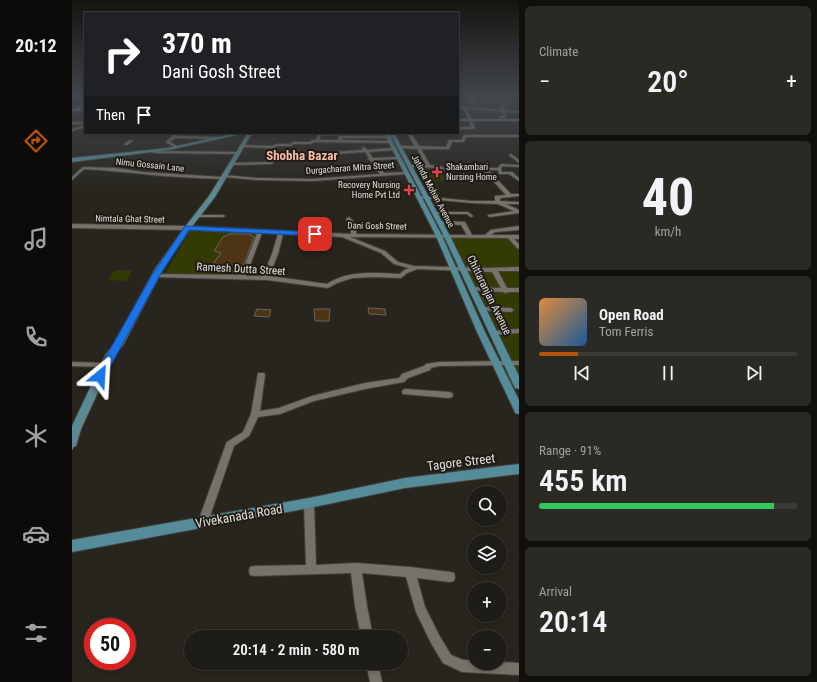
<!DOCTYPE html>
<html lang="en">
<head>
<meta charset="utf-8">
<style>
  :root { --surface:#1e1c16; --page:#2b2923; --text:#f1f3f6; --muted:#a1a1a1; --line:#3c3a35; --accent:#b45309 }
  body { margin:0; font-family:"Roboto Condensed",sans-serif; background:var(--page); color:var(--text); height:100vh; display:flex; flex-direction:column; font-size:15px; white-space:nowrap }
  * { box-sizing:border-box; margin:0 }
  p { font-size:13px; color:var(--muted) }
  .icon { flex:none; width:22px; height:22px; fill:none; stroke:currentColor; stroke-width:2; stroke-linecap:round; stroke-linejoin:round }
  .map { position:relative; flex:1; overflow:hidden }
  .details { display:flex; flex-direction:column; gap:6px; padding:6px; background:#100f0c; width:298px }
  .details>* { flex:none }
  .top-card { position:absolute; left:12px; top:12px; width:375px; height:122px; border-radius:0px; box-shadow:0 2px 6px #0003,0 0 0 1px var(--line); background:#202124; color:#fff; overflow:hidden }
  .buttons { position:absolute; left:395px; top:486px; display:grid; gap:8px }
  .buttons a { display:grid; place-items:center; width:40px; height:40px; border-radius:50%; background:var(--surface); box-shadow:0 2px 6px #0003,0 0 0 1px var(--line); font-size:20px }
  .speed { position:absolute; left:12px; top:618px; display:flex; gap:8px; font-size:20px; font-weight:700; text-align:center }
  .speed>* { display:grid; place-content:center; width:52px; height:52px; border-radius:50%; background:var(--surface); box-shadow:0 2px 6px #0003,0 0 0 1px var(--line); line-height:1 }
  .speed .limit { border:6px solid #d22; background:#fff; color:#111 }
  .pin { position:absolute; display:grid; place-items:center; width:34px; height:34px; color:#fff; margin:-17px; border-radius:8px; box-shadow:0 2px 6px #0006 }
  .me { position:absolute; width:44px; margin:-22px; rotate:27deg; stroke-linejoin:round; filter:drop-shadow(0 0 3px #0008) }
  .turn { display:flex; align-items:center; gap:14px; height:84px; padding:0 12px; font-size:18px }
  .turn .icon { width:52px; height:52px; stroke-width:2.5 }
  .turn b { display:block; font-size:28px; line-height:34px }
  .then { display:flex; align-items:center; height:38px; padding:0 12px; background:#0003; gap:8px; font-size:15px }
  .big { font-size:30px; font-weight:600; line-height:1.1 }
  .details .tile { flex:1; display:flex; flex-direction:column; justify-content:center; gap:6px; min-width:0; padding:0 14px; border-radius:6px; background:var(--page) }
  .details .dial { align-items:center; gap:0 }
  .dial b { font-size:52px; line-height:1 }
  .song { display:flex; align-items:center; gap:12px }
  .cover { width:48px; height:48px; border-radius:6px; background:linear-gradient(135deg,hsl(30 70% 55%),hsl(210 70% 35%)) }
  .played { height:4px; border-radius:2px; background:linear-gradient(90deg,var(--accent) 15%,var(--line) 15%) }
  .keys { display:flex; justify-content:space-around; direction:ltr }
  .heat { display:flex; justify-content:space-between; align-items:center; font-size:22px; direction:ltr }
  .charge { height:6px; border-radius:3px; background:linear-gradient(90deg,#34c759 91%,var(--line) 0) }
  .trip { position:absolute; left:112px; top:630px; width:224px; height:40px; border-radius:20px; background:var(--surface); box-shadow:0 2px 6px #0003,0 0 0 1px var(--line); font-weight:600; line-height:40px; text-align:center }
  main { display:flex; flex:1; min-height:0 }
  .tabs { display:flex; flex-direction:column; width:72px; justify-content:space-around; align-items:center; background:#0c0b09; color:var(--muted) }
  .tabs .icon { width:28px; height:28px }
  .tabs .on { color:var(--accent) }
  .tabs b { font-size:18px; color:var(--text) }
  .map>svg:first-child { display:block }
  .green { fill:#333b03 }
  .building { fill:#4d3414; stroke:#6a645d }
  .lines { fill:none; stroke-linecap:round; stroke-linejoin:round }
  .minor-casing { stroke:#43403a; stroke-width:2 }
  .major-casing { stroke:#43403a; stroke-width:2 }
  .minor { fill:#76726a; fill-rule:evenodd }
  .major { fill:#548c99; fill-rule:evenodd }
  .tram-far1 { stroke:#7f7c76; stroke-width:1 }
  .tram { stroke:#7f7c76; stroke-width:1.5 }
  .rail-casing { stroke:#7f7c76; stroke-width:1.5 }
  .rail { stroke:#1f1b15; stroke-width:1; stroke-dasharray:2; stroke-linecap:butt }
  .route { fill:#1a73e8; stroke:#114b97 }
  .health-dot { fill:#e0444e; stroke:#1f1b15; stroke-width:1.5 }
  .labels { text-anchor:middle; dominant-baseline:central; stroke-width:4; stroke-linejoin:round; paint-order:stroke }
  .far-street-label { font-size:9px; fill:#e0ddd9; stroke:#1f1b15 }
  .far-poi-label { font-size:9px; fill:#e0ddd9; stroke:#1f1b15; text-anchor:start }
  .street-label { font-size:11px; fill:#e0ddd9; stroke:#1f1b15 }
  .far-district-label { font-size:13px; font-weight:bold; fill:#fabca3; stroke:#1f1b15 }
  .near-street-label { font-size:13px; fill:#e0ddd9; stroke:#1f1b15 }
</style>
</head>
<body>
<main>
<nav class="tabs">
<b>20:12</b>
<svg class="icon on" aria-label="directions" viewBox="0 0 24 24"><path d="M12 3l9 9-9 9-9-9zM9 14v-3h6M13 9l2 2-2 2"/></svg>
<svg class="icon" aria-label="music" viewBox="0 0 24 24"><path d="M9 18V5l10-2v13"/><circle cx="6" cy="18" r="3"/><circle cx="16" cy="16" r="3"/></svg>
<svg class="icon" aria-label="phone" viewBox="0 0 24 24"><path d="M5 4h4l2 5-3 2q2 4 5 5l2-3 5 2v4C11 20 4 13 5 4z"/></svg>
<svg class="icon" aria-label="climate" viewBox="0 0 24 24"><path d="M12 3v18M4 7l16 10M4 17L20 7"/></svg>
<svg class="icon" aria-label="car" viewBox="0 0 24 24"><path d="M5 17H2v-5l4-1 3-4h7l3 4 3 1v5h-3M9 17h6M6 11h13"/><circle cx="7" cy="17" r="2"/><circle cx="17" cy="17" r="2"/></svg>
<svg class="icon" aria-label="filters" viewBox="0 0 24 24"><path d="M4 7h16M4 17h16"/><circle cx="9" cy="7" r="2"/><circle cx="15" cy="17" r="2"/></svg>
</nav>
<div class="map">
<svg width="447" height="682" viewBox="0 0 447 682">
  <rect width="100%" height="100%" fill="#28251e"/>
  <path class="green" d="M343,167H358L371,170L372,181L349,179Z
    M119,229L189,232L172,276L93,273Z
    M378,237L447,238V375Z
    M43,270L60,271L54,281L36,280Z"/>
  <path class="building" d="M158,234H177L182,237L169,272L144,271L138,268L149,253L142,251L151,237Z
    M296,308L313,309L314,315L297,314Z
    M185,309L199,310L197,317L182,316Z
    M242,309H258L257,321H243Z"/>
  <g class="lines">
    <defs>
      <path id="minor" d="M394,96H408L410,97L399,98L405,103L396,104L395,102H400Z
        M428,96H431L436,99L412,101L410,100L431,98Z
        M0,97L13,98V100L0,99Z
        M434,101L439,103L433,105L432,107V110L447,111V113L433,112L434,118H428L427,116H431L430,112L395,109L403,128L401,129H386V127H399L392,108H386V106L429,110L428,107Z
        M13,103V105L3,111L0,110Z
        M0,122H13V124H0Z
        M13,125V127L0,131V129Z
        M86,133H90V134L87,135Z
        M248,133H266V134L264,135H249L247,140H267L266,137L268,136H322L324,137L322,138H270L271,140L319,141L320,142L318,143L242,142L239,144H222L219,146H206L201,148L170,147L168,146L170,145L200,146L205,144H218L221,142H238L240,140H244Z
        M335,133H339L347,146L374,147L377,140H390L391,136L393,135H447V137H394L392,142H380L377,149H349L358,165L368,166L372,168H426L429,164L447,165V167L430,166L429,169L430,172H440L447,178V181L437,174H427L426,170H416L439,194H447V196L428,198V201L447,202V204H434L447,210V213L418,217L416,216V215L442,211L426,204L400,203L345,198V197L347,196L400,201H423V196L434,195L411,170H371L367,168L337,167V165H354L345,149L327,148L325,147L327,146H343Z
        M103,134H105V136L146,137L148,138L146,139L103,138L98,142L105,146L106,147L104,148L94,142Z
        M58,140L61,141L55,145H53V143Z
        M292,147L295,150L322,148V150H321L297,152L301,158L326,157V159H325L302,160L312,173L334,172L336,173L334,174L240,181L185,180L153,177V179H151C124,178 97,177 71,174C51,172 32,170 12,169L0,180V177L11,167L44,168L71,172L150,177V175H152L185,178L240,179L308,174L298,160L296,159L297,158L293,152L203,158L201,163L199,164L159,165L157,164L159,163L197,162L199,157L201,156L291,150L290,148Z
        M80,150L83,151L166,152L168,153L166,154L83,153L79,152V150Z
        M439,154L447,160V163L438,156L437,155Z
        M361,212H396L401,216L399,217L395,214H361Z
        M123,215H151L153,216L151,217H123Z
        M277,217C282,220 285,229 284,234L395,235L389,225L366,224V222L368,221L393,222L400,235H413L419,230L447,226V230L423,232L419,235H447V239H442L447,244V249L445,248L436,238L278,237L313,251L326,262L342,266L417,268L447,267V271H426L435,288H447V292H437L434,293L431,292L398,290L397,289L398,288L400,287L429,288L420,272L345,269L335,273L329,278L301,277L280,278L265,283L256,288L195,280L84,277L82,276V274L169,275L185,233L115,230L0,228V224L115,226L279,234V230L274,219ZM190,233L206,234L200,254L191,276H174ZM211,234L270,237L309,253L322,264L337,268L331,271L328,274C304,273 275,270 255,284L197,276L206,254Z
        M410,307L439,308L442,310L439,312L408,310L407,309Z
        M447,329V333L421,335L418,333L421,331Z
        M447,361V365L367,366L359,368L358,370L336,378L332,382L293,389L242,401L208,414L186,417L177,436L162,446L136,522L135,525L131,526L127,525L126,522L154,444L155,442L171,432L179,414L186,373H192L193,375L188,411L207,408L240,396L293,383L327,378L330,374L352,366L354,364L367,362Z
        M0,362L33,363L37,365L33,367L0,366Z
        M334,389L377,392L380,393L381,395L380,397L377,398L331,394L330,392L331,390Z
        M237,499L240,500L242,503L244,565L284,563L338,567L378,572L382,573L383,577L382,581L378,582L345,578L353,607L367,635L379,655L391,660H402V663H428V662L447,663V675L390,672L371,663L359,643L344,612L334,577L290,573L295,606L301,637H289L283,606L279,573L182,576L178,575L177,571L178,567L182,566L234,565L232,503L234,500Z
        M294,663H306L310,682H298Z"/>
      <path id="major" d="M0,109H13V111H0Z
        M386,119H447V121H386Z
        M165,133H174L96,150L0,162V158L96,148Z
        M176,133H180L143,197L118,229L91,269L51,345L43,355L9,429L4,446L0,447V426L34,354L42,344L83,269L113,227L137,196Z
        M312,133H316L370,236L413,332L447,400V414L443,413L442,410L405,332L364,236Z
        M318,133H322L378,236L447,376V389L443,388L442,386L372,236Z
        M447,464V474L333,488L237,508L0,552V540L237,498L333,478Z"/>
    </defs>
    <use href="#minor" class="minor-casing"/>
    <use href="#major" class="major-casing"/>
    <use href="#minor" class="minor"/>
    <use href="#major" class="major"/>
    <path class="tram-far1" d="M386,120H447
      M22,391L28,376L83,279L155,172L179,133"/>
    <path class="tram" d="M0,449L23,390"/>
    <defs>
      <path id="rail" d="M0,97L3,96"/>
    </defs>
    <use href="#rail" class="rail-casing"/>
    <use href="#rail" class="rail"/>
  </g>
  <linearGradient id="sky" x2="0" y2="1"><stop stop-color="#161410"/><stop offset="0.5" stop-color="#42464c"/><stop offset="1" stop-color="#42464c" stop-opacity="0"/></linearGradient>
  <rect width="447" height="192" fill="url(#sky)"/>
  <path class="route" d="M113,226L243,232L246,234L243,236L117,230L88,275L32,378H25L23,376L80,275Z"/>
  <g class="health-dot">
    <path d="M363 166h4v4h4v4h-4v4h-4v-4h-4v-4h4z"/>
    <path d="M335 184h4v4h4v4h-4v4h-4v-4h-4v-4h4z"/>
  </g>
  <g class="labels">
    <g class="far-street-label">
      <text transform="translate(78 165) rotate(6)">Nimu Gossain Lane</text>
      <text transform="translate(278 168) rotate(-4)">Durgacharan Mitra Street</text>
      <text transform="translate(361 191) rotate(62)">Jatinda Mohan Avenue</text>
      <text transform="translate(58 219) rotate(1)">Nimtala Ghat Street</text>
      <text transform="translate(305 226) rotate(1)">Dani Gosh Street</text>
    </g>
    <g class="far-poi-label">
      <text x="374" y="167">Shakambari<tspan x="374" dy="10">Nursing Home</tspan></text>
      <text x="328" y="185" text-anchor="end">Recovery Nursing<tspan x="328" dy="10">Home Pvt Ltd</tspan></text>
    </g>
    <g class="street-label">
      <text transform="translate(169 269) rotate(3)">Ramesh Dutta Street</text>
      <text transform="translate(417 295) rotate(64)">Chittaranjan Avenue</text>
    </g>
    <g class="far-district-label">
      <text x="230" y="155">Shobha Bazar</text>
    </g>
    <g class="near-street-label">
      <text transform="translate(389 462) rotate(-7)">Tagore Street</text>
      <text transform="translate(167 516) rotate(-10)">Vivekanada Road</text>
    </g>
  </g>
</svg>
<div class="buttons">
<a><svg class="icon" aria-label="search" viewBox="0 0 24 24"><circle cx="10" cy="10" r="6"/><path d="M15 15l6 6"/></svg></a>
<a><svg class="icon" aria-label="layers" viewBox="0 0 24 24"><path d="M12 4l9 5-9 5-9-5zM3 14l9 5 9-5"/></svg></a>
<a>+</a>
<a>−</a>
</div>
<div class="speed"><div class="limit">50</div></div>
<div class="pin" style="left:243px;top:234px;background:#d93025"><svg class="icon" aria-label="arrive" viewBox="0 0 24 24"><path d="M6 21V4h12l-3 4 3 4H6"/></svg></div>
<svg class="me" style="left:28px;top:376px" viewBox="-20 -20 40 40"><path d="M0-17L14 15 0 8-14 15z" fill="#1a73e8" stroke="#fff" stroke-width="4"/></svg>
<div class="trip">20:14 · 2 min · 580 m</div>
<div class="top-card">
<div class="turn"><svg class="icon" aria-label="right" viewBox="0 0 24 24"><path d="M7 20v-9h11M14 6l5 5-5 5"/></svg><div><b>370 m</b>Dani Gosh Street</div></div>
<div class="then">Then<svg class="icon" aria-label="arrive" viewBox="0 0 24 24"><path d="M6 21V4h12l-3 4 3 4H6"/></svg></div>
</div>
</div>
<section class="details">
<div class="tile"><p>Climate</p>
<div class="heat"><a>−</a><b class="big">20°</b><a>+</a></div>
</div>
<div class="tile dial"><b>40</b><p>km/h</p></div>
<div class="tile">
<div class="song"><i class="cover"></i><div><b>Open Road</b><p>Tom Ferris</p></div></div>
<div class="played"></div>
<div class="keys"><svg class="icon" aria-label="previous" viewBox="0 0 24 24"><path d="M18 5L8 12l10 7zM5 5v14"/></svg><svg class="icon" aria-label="pause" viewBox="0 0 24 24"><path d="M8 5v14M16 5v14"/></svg><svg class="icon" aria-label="next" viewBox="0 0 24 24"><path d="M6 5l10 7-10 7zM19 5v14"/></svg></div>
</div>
<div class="tile"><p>Range · 91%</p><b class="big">455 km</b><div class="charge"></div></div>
<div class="tile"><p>Arrival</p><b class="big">20:14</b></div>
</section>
</main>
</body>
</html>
